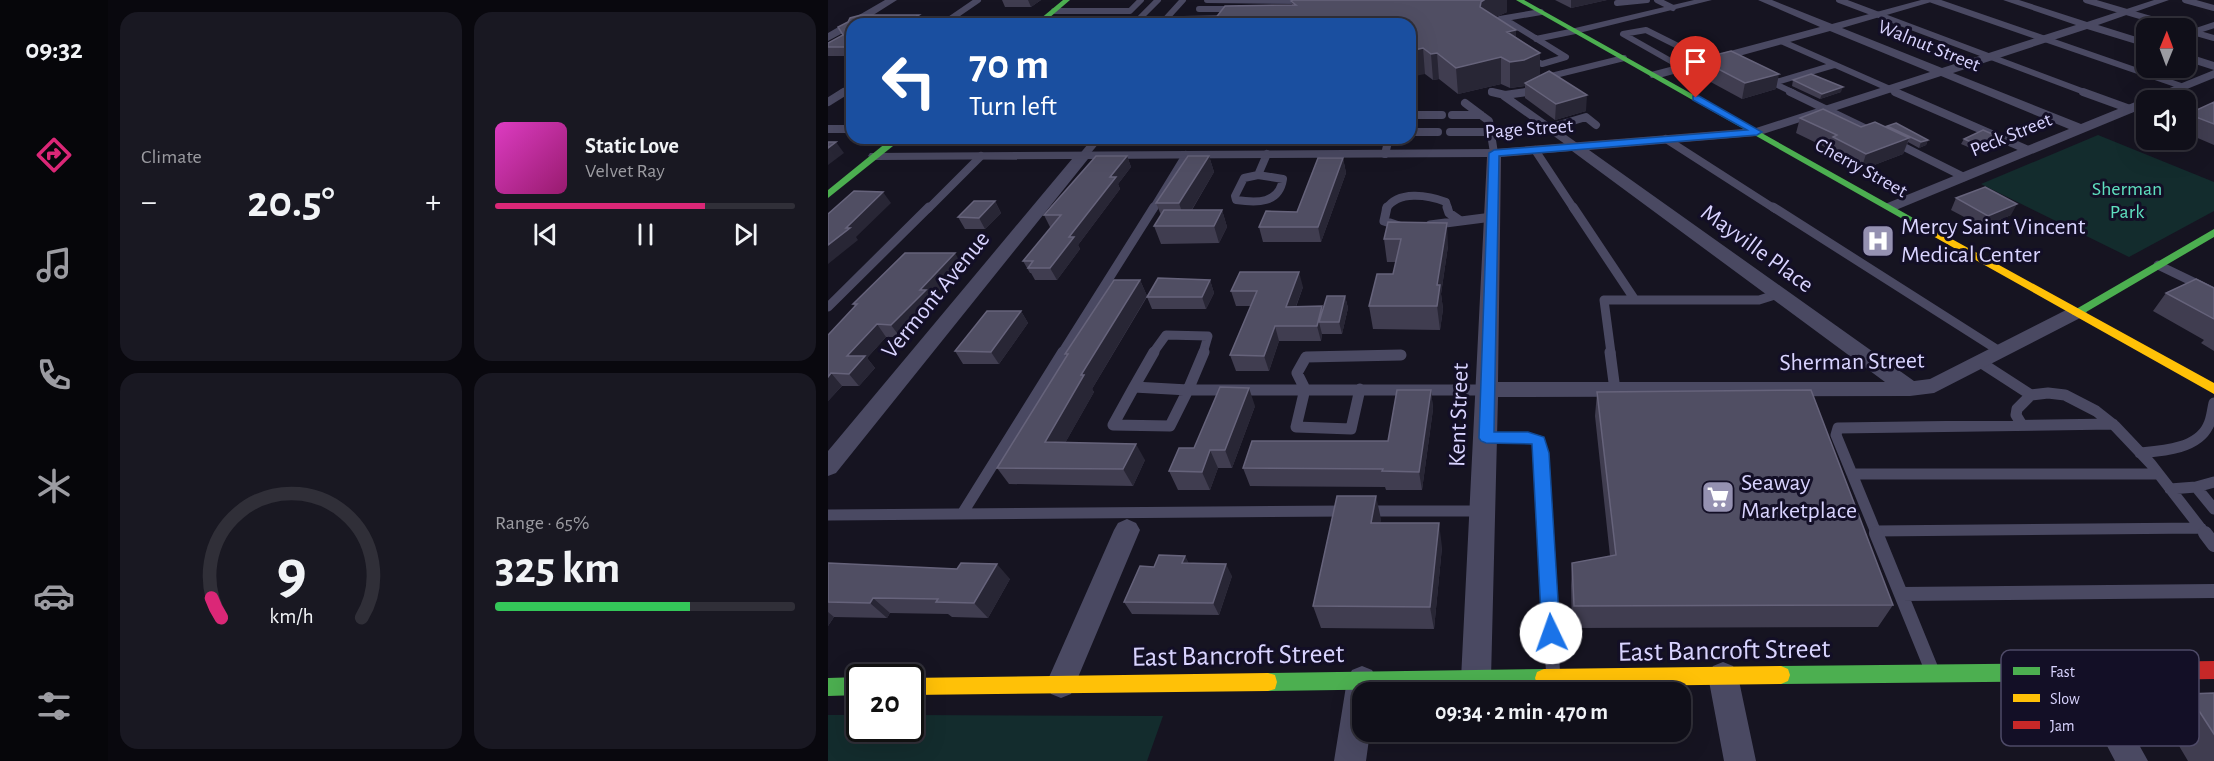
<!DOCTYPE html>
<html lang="en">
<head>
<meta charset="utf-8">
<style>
  :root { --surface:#100f19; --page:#191822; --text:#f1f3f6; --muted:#9c9ca2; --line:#302f38; --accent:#db2777 }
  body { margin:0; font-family:"Alegreya Sans",sans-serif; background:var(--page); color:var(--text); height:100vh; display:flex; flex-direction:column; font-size:22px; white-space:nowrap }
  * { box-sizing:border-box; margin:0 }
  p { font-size:20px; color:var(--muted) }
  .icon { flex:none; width:33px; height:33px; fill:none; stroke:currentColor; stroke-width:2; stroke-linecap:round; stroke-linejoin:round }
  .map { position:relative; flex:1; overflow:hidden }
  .sheet { display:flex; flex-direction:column; gap:12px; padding:12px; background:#09080e; width:720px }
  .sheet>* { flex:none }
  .guide { position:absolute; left:18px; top:18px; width:570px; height:126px; border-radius:18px; box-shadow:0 6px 24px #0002,0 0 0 2px var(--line); background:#1a4fa0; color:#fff; overflow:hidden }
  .needle { width:39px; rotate:1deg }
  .controls { position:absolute; left:1308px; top:18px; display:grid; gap:12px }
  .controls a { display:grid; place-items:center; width:60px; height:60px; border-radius:12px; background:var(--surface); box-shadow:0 6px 24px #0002,0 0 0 2px var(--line); font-size:30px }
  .speed { position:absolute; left:18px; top:664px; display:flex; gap:12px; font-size:30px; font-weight:700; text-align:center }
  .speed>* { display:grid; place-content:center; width:78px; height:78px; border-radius:50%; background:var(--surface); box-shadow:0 6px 24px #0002,0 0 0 2px var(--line); line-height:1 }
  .speed .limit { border:3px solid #111; border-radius:9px; background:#fff; color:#111 }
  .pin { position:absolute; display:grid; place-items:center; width:51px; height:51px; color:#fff; margin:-62px -26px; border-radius:50% 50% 50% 0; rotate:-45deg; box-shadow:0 0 6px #0007 }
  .pin .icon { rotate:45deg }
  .me { position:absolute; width:66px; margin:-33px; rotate:357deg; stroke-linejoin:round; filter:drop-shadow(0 0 4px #0008) }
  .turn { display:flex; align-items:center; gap:21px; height:126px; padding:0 24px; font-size:27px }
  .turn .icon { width:78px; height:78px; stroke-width:2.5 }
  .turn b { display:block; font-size:42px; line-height:51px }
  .big { font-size:45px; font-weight:700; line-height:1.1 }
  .sheet .card { flex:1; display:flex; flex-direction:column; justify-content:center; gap:9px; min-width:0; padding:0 21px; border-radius:18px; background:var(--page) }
  .sheet .dial { align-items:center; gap:0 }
  .dial svg { height:156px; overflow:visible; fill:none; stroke:var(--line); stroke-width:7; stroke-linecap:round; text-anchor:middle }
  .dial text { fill:var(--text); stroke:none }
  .song { display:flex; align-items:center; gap:18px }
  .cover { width:72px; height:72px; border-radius:9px; background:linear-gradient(135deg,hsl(310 70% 55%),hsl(320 70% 35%)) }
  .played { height:6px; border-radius:3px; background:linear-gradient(90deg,var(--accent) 70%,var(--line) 70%) }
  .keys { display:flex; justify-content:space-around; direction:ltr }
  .heat { display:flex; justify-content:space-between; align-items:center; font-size:33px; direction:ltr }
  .charge { height:9px; border-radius:4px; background:linear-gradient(90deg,#34c759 65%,var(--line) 0) }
  .sheet .tiles { flex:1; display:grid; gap:12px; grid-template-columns:repeat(2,1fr) }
  .trip { position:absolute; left:524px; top:682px; width:339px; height:60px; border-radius:18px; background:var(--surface); box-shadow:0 6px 24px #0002,0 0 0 2px var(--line); font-weight:700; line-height:60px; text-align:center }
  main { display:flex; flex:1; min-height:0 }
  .tab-bar { display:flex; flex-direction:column; width:108px; justify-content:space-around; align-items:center; background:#06060a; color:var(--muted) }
  .tab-bar .icon { width:42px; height:42px }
  .tab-bar .on { color:var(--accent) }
  .tab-bar b { font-size:27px; color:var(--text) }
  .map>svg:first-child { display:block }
  .green { fill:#132c2d }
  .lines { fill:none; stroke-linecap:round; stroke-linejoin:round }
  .lane-far4 { stroke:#4a4962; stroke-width:6 }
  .lane-far3 { stroke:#4a4962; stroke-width:8 }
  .lane-far2 { stroke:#4a4962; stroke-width:9 }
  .lane-far1 { stroke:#4a4962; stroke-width:11 }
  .lane { stroke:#4a4962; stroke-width:14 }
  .street { fill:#4a4962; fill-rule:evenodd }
  .fast { fill:#4caf50; fill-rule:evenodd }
  .slow { fill:#ffc107; fill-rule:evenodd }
  .jam { fill:#c62828; fill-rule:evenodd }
  .wall { fill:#403d50 }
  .shaded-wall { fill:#282635 }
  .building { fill:#504e63; stroke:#66637b; stroke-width:1.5 }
  .route { fill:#1a73e8; stroke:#114b97; stroke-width:1.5 }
  .labels { text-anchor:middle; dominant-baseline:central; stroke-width:6; stroke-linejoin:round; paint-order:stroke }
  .far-street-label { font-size:20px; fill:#d9d4ff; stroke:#130f26 }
  .far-park-label { font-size:20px; fill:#5fe0c0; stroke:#130f26 }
  .poi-label { font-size:24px; fill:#d9d4ff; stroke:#130f26; text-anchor:start }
  .street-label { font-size:24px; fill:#d9d4ff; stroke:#130f26 }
  .near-street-label { font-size:28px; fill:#d9d4ff; stroke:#130f26 }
  .key { fill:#130f26; stroke:#4e4a67; stroke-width:1.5 }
  .key-label { font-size:16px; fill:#d9d4ff }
</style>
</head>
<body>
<main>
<nav class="tab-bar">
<b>09:32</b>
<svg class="icon on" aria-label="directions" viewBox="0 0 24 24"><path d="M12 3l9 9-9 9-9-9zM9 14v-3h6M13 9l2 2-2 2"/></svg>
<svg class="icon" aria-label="music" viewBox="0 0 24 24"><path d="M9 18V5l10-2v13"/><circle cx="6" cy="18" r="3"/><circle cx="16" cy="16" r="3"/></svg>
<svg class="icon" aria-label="phone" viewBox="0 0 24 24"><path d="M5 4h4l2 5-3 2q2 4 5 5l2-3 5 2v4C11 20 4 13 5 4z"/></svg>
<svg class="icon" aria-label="climate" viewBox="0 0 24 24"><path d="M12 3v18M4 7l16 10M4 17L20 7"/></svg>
<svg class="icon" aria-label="car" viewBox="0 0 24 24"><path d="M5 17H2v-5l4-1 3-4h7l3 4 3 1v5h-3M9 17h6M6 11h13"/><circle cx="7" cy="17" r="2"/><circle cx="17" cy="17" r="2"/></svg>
<svg class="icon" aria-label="filters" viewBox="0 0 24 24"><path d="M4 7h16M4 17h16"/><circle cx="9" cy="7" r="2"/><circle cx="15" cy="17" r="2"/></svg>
</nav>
<section class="sheet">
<div class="tiles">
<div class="card"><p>Climate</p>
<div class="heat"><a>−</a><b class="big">20.5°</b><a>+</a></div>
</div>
<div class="card">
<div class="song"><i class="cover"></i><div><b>Static Love</b><p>Velvet Ray</p></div></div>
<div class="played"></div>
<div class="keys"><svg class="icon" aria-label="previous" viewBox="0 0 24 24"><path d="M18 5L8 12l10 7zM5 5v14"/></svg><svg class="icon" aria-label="pause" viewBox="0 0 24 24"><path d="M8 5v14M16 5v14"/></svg><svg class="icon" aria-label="next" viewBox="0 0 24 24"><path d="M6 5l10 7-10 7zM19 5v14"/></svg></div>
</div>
<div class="card dial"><svg viewBox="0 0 100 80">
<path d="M14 69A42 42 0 1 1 86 69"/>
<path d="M14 69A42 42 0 0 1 9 59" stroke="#db2777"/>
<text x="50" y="56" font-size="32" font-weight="700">9</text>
<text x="50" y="72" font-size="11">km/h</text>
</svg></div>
<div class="card"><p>Range · 65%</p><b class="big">325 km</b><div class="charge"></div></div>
</div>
</section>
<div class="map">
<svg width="1386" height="761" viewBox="0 0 1386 761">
  <rect width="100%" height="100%" fill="#161421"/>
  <path class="green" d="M1270,135L1386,182V211L1301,257L1153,184Z
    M0,715H31L32,729H82L83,715L335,716L319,761H0Z"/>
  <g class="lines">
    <path class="lane-far4" d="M379,0L473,1L470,5
      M829,0L845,8
      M1011,0L1259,93
      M1104,0L1356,87
      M1258,0L1353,28
      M1357,0L1386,8
      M789,3L819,0
      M371,9H406
      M226,11H302L313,0
      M335,22L355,0
      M115,24L150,0
      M252,24L256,20H310L330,0
      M306,24L310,20L400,18
      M664,24L683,23L738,57L714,64L701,58
      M660,27L672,19L713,12
      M1358,30L1386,38
      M1365,32L1386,25
      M708,39L747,31
      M953,41L1071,93
      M855,68L795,34L818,30L880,61
      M937,79L966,93
      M945,83L1006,65
      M582,86H587L585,93
      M663,91L668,93
      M13,93L24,86
      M694,93L720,81L719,77L796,58"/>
    <path class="lane-far3" d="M664,92L677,95L699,92
      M962,92L1047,133
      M1067,92L1200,150
      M1255,92L1302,109
      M676,96L748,147
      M0,102L16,92
      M582,102L585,92
      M637,103L661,121L666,153
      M582,115H614
      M624,115H653
      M721,128L758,117L768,125
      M582,132H610
      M622,132H663
      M838,139L947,209
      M1066,142L1136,177
      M707,150L746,209
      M557,154L561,138
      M256,155L270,138
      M430,175L455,179C451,204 429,203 408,200L407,196L416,178Z
      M430,175L439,154
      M100,209L153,156
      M325,209L358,155
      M558,209C570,190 600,195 618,202L620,209"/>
    <path class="lane-far2" d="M559,207L556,221L571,226
      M619,207L621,213L631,220
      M745,207L807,300
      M945,207L1173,352
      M602,225L664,217
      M1330,265L1386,292
      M0,307L101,207
      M234,353L326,207
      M325,353L338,335L380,336L375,353
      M783,353L776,300H931L950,294"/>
    <path class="lane-far1" d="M782,352L787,390
      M1152,362L1203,395L1220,393L1237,395L1268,411L1287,426L1323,464L1378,535
      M306,387L360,390
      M306,387L285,425L342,426L360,390
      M306,387L326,352
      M532,389L523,429L468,427L477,389L469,373L478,357L573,355
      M360,390H659
      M360,390L376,352
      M1194,425L1188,415L1189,409L1203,395
      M658,438H700L711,441L717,535
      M1312,453C1334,451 1369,449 1380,426C1384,419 1384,411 1386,403
      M1024,474H1330
      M1368,487L1386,509
      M1342,489L1368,487L1386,482
      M537,511H654
      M134,514L235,352
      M0,515L519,511
      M1047,531L1373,528
      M1049,535L1008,435L1010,428L1285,424"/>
    <path class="lane" d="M717,533L725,672
      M1048,533L1103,668
      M1377,533L1386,545
      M1073,594L1386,591"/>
    <path class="street" d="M57,0H69L31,24H24V28L0,41V33Z
      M866,0H884L747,34L741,31L743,29Z
      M930,0H944L1004,24L1093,0H1110L1014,28L1114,68L1248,25L1175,0H1191L1259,22L1326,0H1341L1270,25L1318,40V47L1259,29L1125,73L1253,124L1386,70V78L1332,100H1318V107L1063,212L1055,207L1057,204L1241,129L1113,76L929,136L761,150L1086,381L1102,379L1242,308H1256L1259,312L1256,316L1106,393L1082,396L670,397L663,679L658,689L649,693L638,689L633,679L659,157L260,159L8,473L0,476V451L244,159L47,160L40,156L42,153L666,149L928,128L1102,72L1002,31L831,78H823L821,75L823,72L992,27ZM744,151L1057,382H670L673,157Z
      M1358,53L1386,62V70L1358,61Z
      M0,125H24V133H0Z
      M299,519L308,523L312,530L243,694L233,698L223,694L218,684L286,530L290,523Z
      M1255,658L1265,662L1320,761H1287L1240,672L1245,662Z
      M895,662L905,666L910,676L928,761H896L880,676L885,666Z
      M534,666L544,670L549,680L547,693H534V732H542L538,761H506L519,680L524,670Z"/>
    <path class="fast" d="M235,0H242L214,24H206Z
      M688,0H696L1096,224L1095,226H1087Z
      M64,138H75L0,198V190Z
      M1386,229V237L1253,315H1245L1243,312Z
      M1261,663L1268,666L1270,672L1268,678L1261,681L953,684L946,681L944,675L946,669L953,666Z
      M716,669L723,672L725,678L723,684L716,687L440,691L433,689L431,682L433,675L440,673Z
      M32,677L35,678H32V695L0,696V678Z"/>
    <path class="slow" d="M1091,221L1386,383V394L1087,226L1086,224Z
      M953,666L960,669L962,675L960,681L953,684L716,687L709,684L707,678L709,672L716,669Z
      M440,673L447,675L449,682L447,689L440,691L82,695V678H79Z"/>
    <path class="jam" d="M1386,661V679L1261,681L1254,678L1252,672L1254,666L1261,663Z"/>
  </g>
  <path class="wall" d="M174,0H213L203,7H177Z
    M465,0H679V12L668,17L688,37L712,53V76L758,111L727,120L697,98V86L682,88L673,84L630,94L611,79L605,80L597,74L464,5L463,1Z
    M727,0H779L743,8Z
    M33,15H91L95,23L94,24H24V56H0V43L15,35L10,27L20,22L22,18Z
    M871,59L948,89L914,99L868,74Z
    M965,80L1013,92L992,99L964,86Z
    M1386,102V145L1358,133V118L1360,114Z
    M972,118L1033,127L1059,128V126L1100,140L1098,145L1091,148L1080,142L1075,154L1033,170L1000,152L1001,149L968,133Z
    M420,138H469V139H421Z
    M1136,139H1176L1173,145L1154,153L1133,144Z
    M299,156L303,167L290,184L292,189L250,245L252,249L229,280H207L203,273H202L195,261L224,227H222L216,215Z
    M381,156L386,172L364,210H394L399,227L391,243L333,244L326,226L333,215L328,203Z
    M515,158L518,173L493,242H435L431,227L469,212Z
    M1128,198L1183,215L1155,227L1123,210Z
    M167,201L173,213L157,229H137L130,217Z
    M560,222L620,246L613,294L615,309L612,330L545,329L541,306L565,274L568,262H559L556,239Z
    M134,265L104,298L106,302L93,317L72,337H58L39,358L47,368L31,386H14L0,401V335L27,307L25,304Z
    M312,280L319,296L382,280L386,293L378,309H324L319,297L264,389L266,392L237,443L317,460L305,486L181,484L169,468L238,357L237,354Z
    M475,287L468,307L495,309L517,296L520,308L514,334H494L493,341H451L441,371H408L402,355L423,306H408L403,291Z
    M1386,288V351L1373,343L1376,340L1325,311L1338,293Z
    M193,311L200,323L171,364H135L127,351Z
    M603,390L605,409L594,490H558L557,487L422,486L415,468L560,441Z
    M769,392L1065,605L1050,627L744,628L743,586L744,563L782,556L767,416Z
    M427,406L404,468H390L382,490H350L341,471Z
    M553,519L552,523L614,547L606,629L493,628L485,606Z
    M357,556L361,564L404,576L391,615L304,614L296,602L326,567Z
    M0,563L182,579L160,618L124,617L120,614L62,613L59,618L6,617L0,626Z
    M1386,693V761H1360L1332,714L1360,694Z"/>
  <path class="shaded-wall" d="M200,0H213L203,7Z
    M656,0H679V12L661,20L654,26L653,2Z
    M743,0H779L743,8Z
    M91,15L95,23L94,24H76Z
    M688,30V55L679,32Z
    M595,48L597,74L582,77V51Z
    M609,53L611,79L605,80L603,54Z
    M712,53V79L697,83V86H696L682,88V62Z
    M673,57V84L630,94L628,68Z
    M951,74L948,89L914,99L917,83Z
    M1015,87L1013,92L992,99L994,94Z
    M759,95L758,111L727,120L728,104Z
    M1081,138L1075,154L1033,170L1038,154Z
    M1176,139L1173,145L1154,153L1157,148Z
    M1100,140L1098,145L1091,148L1093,142Z
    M8,142L16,153L0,165V148Z
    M299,156L303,167L290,184L292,189L250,245L252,249L229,280L222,268L241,237L282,177Z
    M381,156L386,172L357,221L351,203Z
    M515,158L518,173L493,242L490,227Z
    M55,192L63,203L28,237L30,240L0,264V245Z
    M167,201L173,213L157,229L151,218Z
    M1189,204L1183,215L1155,227L1160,216Z
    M394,210L399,227L391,243L386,226Z
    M619,223L620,246L613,294L615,309L612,330L609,306V285Z
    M127,253L134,265L104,298L106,302L93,317L72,337L63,325L92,290Z
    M471,272L475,287L462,322L458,307Z
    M312,280L319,296L264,389L266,392L228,459L217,442L253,375Z
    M382,280L386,293L378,309L374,297Z
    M517,296L520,308L514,334L511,322Z
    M494,306L498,321L491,322L494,334L493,341L489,326Z
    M193,311L200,323L171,364L163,352Z
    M49,324L58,337L39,358L47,368L31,386L21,374L19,356Z
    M447,326L451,341L441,371L436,356Z
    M3,373L14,386L0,401V377Z
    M421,388L427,406L404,468L397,450Z
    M603,390L605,409L594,490L591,472Z
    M308,444L317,460L305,486L295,469Z
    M382,450L390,468L382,490L374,472Z
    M548,496L553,519L548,547L543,523Z
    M611,523L614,547L606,629L602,607Z
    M357,556L363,568L354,563Z
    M169,564L182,579L160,618L146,603Z
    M398,564L404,576L391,615L385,603Z
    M45,598L62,613L59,618L42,603Z
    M0,612L6,617L0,626Z"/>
  <path class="building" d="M465,0H656L653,2L652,7L688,30L679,32L712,53L696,60L682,62L673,57L628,68L609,53L603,54L595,48L582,51V24H383L397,6L468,5L463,1Z
    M33,15H91L76,24H24V47H0V43L15,35L10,27L20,22L22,18Z
    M903,51L951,74L917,83L871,59Z
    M721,71L759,95L728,104L697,83Z
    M983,74L1015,87L994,94L965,80Z
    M1386,102V124L1360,114Z
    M995,109L1033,127L1047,122L1081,138L1038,154L1005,137L1009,135L972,118Z
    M1068,123L1100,140L1093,142L1059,126Z
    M1155,130L1176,139L1157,148L1136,139Z
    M0,142H8L0,148Z
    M268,156H299L282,177H288L241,237H246L222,268H200L205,261H195L233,215H216Z
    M360,156H381L351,203H328Z
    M490,158H515L490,227H431L438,211L469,212Z
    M1157,187L1189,204L1160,216L1128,198Z
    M26,191L55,192L18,228H22L0,245V214Z
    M146,201H167L151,218L130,217Z
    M336,210H394L386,226H326Z
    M560,222L619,223L609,285H612L609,306H541L549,274H565L573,239H556Z
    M77,253H127L92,290H98L63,325L49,324L19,356H37L21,374L3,373L0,377V335L29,304H25Z
    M412,272H471L458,307L494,306L489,326H447L436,356L402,355L429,291H403Z
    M330,278L382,280L374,297H319Z
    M1368,279L1386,288V319L1338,293Z
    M286,280H312L253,375H256L217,442L308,444L295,469L169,468L240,354H237Z
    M499,296H517L511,322H491Z
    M159,311H193L163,352L127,351Z
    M392,387L421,388L397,450H382L374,472L341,471L351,448H366Z
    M569,390H603L591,472L554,471L555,469L415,468L424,441H560Z
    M983,390L1065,605L746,606L744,563L788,555L769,392Z
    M509,496H548L543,523H611L602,607L485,606Z
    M331,555L357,556L354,563L398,564L385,603L296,602L312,566L326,567Z
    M0,563L129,569L133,563L169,564L146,603L108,602L110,599L45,598L42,603L0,602Z
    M1386,693V734L1360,694Z"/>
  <path class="route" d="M865,96H871L934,132L929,135L671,156L666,432H700L716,437L721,453L732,633L729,639L723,641L716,639L714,633L704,444L658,443L653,441L651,438L661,153L666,150L919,130L865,100Z"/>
  <defs>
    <symbol id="hospital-square" viewBox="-11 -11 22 22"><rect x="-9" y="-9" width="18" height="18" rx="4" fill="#9591b1" stroke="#130f26"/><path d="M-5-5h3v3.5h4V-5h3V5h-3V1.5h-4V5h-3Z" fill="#fff"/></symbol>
    <symbol id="supermarket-square" viewBox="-11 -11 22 22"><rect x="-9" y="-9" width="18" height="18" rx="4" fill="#9591b1" stroke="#130f26"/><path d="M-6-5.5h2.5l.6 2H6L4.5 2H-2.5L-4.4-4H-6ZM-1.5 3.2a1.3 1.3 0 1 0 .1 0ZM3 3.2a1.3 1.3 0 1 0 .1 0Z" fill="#fff"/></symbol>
  </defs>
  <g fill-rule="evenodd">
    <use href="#hospital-square" x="1031" y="222" width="38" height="38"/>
    <use href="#supermarket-square" x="871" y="478" width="38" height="38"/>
  </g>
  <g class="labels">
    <g class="far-street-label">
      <text transform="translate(1101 46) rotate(22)">Walnut Street</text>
      <text transform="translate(701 129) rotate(-4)">Page Street</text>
      <text transform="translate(1183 135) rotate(-22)">Peck Street</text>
      <text transform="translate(1033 168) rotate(29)">Cherry Street</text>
    </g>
    <g class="far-park-label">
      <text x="1299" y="189">Sherman<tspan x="1299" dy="23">Park</tspan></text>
    </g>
    <g class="poi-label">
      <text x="1073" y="227">Mercy Saint Vincent<tspan x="1073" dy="28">Medical Center</tspan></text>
      <text x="913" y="483">Seaway<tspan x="913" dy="28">Marketplace</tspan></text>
    </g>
    <g class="street-label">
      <text transform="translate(929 249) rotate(36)">Mayville Place</text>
      <text transform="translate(108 295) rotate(-51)">Vermont Avenue</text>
      <text transform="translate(1024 362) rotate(-1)">Sherman Street</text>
      <text transform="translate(631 415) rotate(-88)">Kent Street</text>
    </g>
    <g class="near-street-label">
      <text transform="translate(896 651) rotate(-1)">East Bancroft Street</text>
      <text transform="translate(410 656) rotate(-1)">East Bancroft Street</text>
    </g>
  </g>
  <rect x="1173" y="650" width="198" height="96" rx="9" class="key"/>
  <rect x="1185" y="667" width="27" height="8" fill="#4caf50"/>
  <rect x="1185" y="694" width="27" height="8" fill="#ffc107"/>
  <rect x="1185" y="721" width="27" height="8" fill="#c62828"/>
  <g class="key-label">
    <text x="1222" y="677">Fast</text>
    <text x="1222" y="704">Slow</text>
    <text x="1222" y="731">Jam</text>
  </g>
</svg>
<div class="controls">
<a><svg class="needle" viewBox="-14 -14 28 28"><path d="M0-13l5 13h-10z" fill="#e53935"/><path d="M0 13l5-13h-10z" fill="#9c9ca2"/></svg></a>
<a><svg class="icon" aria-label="sound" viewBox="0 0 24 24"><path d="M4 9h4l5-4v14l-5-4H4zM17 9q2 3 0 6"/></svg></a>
</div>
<div class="speed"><div class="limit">20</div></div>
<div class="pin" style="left:868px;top:98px;background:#d93025"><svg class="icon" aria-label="arrive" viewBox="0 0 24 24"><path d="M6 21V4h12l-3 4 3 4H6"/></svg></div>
<svg class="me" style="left:723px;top:633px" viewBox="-20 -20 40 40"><circle r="19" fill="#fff"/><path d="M0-13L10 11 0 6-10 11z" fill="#1a73e8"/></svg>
<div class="trip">09:34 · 2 min · 470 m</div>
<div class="guide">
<div class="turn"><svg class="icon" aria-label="left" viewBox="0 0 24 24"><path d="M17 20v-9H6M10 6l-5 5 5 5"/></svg><div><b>70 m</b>Turn left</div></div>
</div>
</div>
</main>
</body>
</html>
